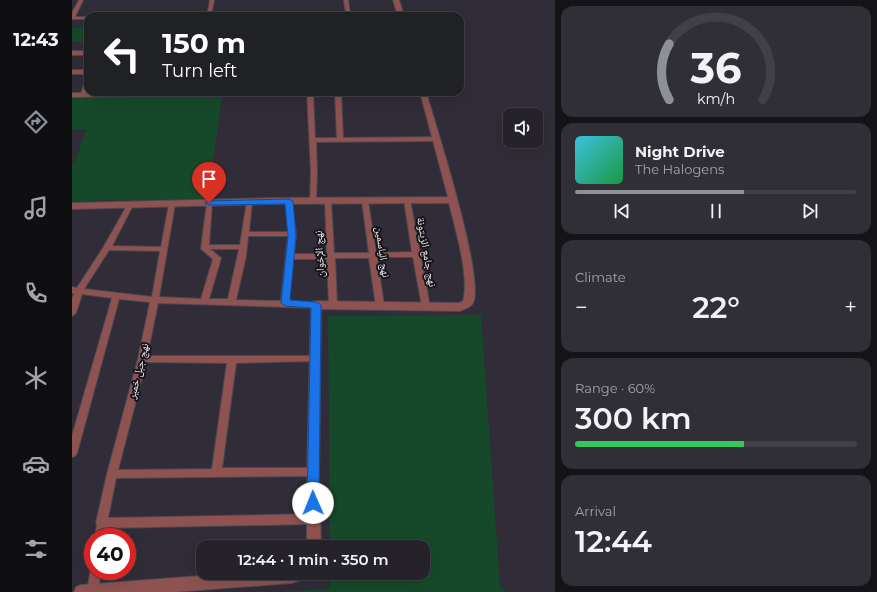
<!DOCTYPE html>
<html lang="en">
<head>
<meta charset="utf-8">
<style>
  :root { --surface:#25222a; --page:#312f36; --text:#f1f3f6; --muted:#a3a4a8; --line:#423f47; --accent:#8c9099 }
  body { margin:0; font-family:Montserrat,"Noto Naskh Arabic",sans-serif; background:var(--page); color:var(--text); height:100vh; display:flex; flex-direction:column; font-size:15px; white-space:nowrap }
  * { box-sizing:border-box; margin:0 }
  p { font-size:13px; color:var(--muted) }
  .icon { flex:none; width:22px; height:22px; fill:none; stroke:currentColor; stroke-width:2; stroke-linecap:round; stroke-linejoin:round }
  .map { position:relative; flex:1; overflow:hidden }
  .details { display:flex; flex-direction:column; gap:6px; padding:6px; background:#141317; width:322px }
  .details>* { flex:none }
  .hud { position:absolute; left:12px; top:12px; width:380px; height:84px; border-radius:12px; box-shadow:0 4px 16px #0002,0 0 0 1px var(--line); background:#202124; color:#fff; overflow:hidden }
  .buttons { position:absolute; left:431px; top:108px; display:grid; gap:8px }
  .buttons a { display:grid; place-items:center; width:40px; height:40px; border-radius:8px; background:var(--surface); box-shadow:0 4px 16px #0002,0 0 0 1px var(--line); font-size:20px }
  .speed { position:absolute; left:12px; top:528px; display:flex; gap:8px; font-size:20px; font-weight:700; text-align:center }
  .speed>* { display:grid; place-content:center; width:52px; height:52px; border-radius:50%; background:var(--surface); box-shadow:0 4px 16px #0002,0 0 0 1px var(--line); line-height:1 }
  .speed .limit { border:6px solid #d22; background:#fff; color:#111 }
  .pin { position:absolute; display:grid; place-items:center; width:34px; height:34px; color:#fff; margin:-41px -17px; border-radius:50% 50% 50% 0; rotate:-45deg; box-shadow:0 0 4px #0007 }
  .pin .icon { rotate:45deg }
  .me { position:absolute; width:44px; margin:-22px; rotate:359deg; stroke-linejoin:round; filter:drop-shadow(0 0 3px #0008) }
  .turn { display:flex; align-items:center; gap:14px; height:84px; padding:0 12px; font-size:18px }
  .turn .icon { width:52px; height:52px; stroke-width:2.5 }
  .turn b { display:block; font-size:28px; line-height:34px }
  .big { font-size:30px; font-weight:600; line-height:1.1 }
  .details .widget { flex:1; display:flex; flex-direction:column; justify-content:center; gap:6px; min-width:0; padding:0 14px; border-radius:12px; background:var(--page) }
  .details .dial { align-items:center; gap:0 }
  .dial svg { height:104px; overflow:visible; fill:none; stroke:var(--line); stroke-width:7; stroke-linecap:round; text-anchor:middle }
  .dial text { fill:var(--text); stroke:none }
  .song { display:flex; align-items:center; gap:12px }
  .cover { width:48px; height:48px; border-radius:6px; background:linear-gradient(135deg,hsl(190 70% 55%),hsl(140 70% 35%)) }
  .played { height:4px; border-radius:2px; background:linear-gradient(90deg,var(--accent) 60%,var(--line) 60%) }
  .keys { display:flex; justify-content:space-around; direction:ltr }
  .heat { display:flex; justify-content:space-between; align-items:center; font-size:22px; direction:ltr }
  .charge { height:6px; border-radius:3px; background:linear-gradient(90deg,#34c759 60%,var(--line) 0) }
  .trip { position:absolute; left:124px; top:540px; width:234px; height:40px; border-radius:12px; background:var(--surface); box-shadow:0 4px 16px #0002,0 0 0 1px var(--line); font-weight:600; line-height:40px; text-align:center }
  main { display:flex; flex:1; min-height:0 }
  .tab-bar { display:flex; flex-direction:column; width:72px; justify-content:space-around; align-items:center; background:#0f0e11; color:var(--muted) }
  .tab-bar .icon { width:28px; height:28px }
  .tab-bar .on { color:var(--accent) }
  .tab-bar b { font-size:18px; color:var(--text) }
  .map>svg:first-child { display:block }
  .green { fill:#15492a }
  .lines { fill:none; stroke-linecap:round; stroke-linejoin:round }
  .minor-casing { stroke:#4c4852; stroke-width:2 }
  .tertiary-casing { stroke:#4c4852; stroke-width:2 }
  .minor { fill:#8e5351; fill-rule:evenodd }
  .tertiary { fill:#8e5351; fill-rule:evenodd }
  .route { fill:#1a73e8; stroke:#114b97 }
  .labels { text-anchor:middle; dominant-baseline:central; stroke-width:4; stroke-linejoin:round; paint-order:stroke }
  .street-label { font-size:11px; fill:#f0edf5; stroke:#18161b }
</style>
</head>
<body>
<main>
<nav class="tab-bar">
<b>12:43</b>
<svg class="icon on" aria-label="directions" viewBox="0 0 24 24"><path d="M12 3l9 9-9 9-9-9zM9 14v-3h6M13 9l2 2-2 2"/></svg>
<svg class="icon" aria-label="music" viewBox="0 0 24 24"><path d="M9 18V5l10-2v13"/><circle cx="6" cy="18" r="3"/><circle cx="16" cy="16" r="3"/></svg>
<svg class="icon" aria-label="phone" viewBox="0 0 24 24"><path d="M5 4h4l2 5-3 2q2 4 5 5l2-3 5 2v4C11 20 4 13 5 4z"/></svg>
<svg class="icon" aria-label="climate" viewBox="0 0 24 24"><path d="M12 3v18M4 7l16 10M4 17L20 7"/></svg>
<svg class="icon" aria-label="car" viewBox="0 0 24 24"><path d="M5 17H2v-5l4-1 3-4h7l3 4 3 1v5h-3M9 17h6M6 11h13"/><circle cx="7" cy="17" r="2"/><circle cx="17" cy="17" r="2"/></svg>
<svg class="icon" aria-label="filters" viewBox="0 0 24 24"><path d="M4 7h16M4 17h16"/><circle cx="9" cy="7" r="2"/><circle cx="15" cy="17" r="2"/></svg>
</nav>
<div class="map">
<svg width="483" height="592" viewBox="0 0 483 592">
  <rect width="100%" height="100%" fill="#312d38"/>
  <path class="green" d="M0,28H16V42H0Z
    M34,96H150L136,199L0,201V163H2L15,129H0V97Z
    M409,315L428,586L435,592H211L258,589V573H351V547H258L256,316Z"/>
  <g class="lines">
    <defs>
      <path id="minor" d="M7,0H11L3,17H16V19H0V13Z
        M138,0H142L139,16H135Z
        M272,0H276L278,14H328L330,15L201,16L203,15L274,14Z
        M0,51H16V55H0Z
        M0,70H16V74H0Z
        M16,80V89L14,93L208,92L205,94L0,97V93H9L13,82Z
        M235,92H241L243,138H265L263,92H269L271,138L364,137L367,139L364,141L244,142L245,172L244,201L243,202H239L238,201L239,172Z
        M335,198L338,200L358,307L357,309H351L350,307L341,257H305L312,306L308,309L304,306L297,258H263L265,305L261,308L257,305L255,259H221L217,301L247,303L248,305L247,307L244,308L86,303L75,356H246L247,358L246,360L243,361L164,363L150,468H241L245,469L246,472L245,475L241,476L44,478L36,518L242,514L246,516L247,519L246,522L242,524L35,528L33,537H23L25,525L24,523L35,474L66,359L78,302L47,299L5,453L3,456L0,457V436L40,298L10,294L4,313L0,316V300L2,293H0V287L5,288L31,248L56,204H60L61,205L40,246L89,247L97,204L98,203H102L103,204L87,297L129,299L141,259L129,249L135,202L137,201L140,203L137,245H168L175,201L177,200L180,202L177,232H216L214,201L215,200H219L224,234L222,254H255L253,201L256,199L259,201L262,253H297L290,201L293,199L296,201L304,253L340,252L332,200ZM176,236H216L209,301L164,300L174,256ZM138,249H167L156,299H137L149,258ZM37,250L88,251L80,297L12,289ZM74,362L155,363L140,469L46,470Z
        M21,566V571H29L26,591L15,592L19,567Z"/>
      <path id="tertiary" d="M321,0H327L332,16H326Z
        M348,92H354C364,126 413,278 401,303C399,307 392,309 388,311L249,309L247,472L249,547H235V472L239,305L240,302L244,301L387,303L391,301C398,277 383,228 377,203L199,204L0,209V203L199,198L376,197Z
        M167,573H236L234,578L220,583L102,592H2L4,587L9,585Z"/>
    </defs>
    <use href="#minor" class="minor-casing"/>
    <use href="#tertiary" class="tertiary-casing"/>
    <use href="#minor" class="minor"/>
    <use href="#tertiary" class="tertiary"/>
  </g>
  <path class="route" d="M217,199L221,201L224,236L218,300L244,302L249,305L247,503L246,507L241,508L237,507L235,503L239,308L213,306L209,303L216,236L213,204L137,205L133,203L137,201Z"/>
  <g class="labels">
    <g class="street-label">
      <text transform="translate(311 252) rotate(82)">نهج الياسمين</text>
      <text transform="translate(355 252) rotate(80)">نهج جامع الزيتونة</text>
      <text transform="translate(247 254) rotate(-93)">نهج الإخوان</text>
      <text transform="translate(66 371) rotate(-76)">نهج جبل خمير</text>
    </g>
  </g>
</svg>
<div class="buttons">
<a><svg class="icon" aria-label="sound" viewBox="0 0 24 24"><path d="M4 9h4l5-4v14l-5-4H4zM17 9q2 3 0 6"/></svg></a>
</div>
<div class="speed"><div class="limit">40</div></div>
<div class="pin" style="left:137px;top:203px;background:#d93025"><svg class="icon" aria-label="arrive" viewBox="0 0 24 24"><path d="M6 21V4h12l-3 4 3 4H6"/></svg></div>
<svg class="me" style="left:241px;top:503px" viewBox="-20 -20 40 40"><circle r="19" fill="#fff"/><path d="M0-13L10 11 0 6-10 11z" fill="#1a73e8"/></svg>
<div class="trip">12:44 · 1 min · 350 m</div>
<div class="hud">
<div class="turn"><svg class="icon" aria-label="left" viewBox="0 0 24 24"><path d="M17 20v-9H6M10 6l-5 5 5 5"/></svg><div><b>150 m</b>Turn left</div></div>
</div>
</div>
<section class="details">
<div class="widget dial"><svg viewBox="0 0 100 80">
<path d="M14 69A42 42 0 1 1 86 69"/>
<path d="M14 69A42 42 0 0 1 14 26" stroke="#8c9099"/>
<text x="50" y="56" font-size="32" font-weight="700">36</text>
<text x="50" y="72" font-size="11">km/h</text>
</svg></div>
<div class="widget">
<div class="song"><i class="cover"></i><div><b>Night Drive</b><p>The Halogens</p></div></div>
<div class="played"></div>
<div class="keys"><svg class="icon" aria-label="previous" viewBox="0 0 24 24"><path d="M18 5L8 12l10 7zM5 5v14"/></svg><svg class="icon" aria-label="pause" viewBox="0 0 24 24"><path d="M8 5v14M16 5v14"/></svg><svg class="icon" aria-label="next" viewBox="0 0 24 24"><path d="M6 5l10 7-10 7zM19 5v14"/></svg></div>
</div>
<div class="widget"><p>Climate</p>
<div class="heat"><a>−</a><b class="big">22°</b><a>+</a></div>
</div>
<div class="widget"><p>Range · 60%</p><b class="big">300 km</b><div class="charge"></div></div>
<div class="widget"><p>Arrival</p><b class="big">12:44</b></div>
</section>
</main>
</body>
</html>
